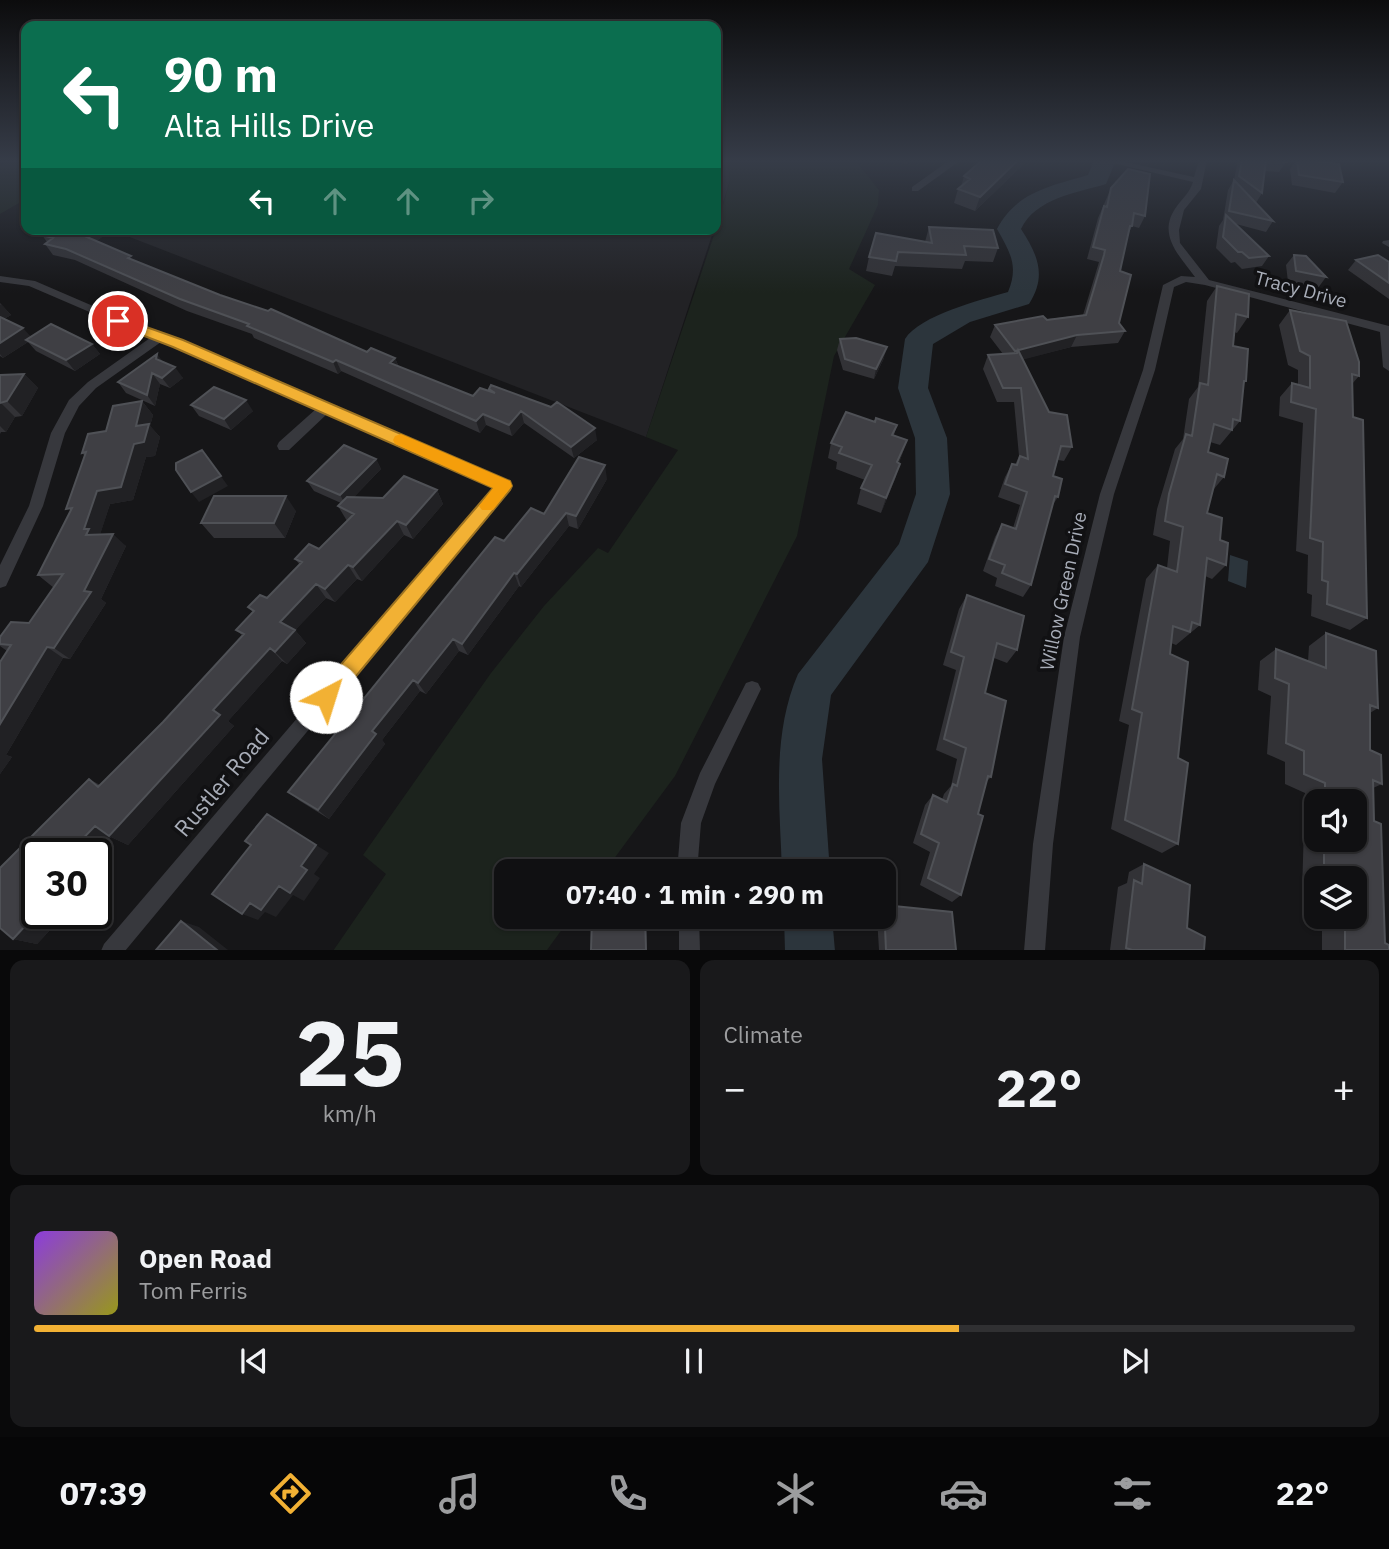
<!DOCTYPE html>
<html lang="en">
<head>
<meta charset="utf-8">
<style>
  :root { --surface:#101012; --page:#19191b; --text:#f1f3f6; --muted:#9c9d9f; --line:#303032; --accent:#f2b134 }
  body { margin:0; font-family:"IBM Plex Sans",sans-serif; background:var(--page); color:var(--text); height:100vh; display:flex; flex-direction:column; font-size:26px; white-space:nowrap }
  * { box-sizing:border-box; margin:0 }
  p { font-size:23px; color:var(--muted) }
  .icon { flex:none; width:38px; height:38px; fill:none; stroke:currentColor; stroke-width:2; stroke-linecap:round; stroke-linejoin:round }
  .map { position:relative; height:950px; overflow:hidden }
  .drawer { display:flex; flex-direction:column; gap:10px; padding:10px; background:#09090a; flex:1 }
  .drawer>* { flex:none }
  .banner { position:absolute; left:21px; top:21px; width:700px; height:214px; border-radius:14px; box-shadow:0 2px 5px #0004,0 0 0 2px var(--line); background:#0b6e4f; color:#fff; overflow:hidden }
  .fabs { position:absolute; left:1304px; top:789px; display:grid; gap:14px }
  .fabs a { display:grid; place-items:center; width:63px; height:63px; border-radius:14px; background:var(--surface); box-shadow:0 2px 5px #0004,0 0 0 2px var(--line); font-size:35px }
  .speed { position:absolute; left:21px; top:838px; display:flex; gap:14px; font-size:35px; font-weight:700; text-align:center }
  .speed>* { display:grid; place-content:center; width:91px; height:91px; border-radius:50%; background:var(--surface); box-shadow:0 2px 5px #0004,0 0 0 2px var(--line); line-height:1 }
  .speed .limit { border:4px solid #111; border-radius:10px; background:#fff; color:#111 }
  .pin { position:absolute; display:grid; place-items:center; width:60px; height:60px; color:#fff; margin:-30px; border:4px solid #fff; border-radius:50%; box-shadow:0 2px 7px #0007 }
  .me { position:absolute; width:77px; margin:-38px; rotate:40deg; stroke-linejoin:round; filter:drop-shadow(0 0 5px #0008) }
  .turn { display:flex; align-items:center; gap:24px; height:147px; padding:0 28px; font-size:32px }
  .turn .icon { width:91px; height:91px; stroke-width:2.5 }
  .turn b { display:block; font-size:49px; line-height:60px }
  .lanes { display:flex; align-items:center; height:66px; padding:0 28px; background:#0003; justify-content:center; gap:35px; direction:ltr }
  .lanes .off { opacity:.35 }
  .big { font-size:52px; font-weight:800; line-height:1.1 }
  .drawer .card { flex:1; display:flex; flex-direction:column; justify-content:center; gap:10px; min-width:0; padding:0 24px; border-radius:14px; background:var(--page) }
  .drawer .dial { align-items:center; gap:0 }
  .dial b { font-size:91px; line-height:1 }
  .song { display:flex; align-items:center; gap:21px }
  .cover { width:84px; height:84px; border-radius:10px; background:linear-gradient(135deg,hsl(270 70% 55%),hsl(60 70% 35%)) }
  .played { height:7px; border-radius:4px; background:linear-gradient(90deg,var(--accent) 70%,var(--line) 70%) }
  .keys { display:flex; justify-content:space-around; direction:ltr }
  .heat { display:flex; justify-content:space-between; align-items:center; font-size:38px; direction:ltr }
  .drawer .tiles { flex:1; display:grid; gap:10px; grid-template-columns:1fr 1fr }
  .card:last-child { grid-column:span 2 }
  .trip { position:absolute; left:494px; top:859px; width:402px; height:70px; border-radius:14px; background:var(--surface); box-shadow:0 2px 5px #0004,0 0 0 2px var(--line); font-weight:800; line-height:70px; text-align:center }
  .tab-bar { display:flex; height:112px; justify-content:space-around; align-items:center; background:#060607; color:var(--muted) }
  .tab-bar .icon { width:49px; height:49px }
  .tab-bar .selected { color:var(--accent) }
  .tab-bar b { font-size:32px; color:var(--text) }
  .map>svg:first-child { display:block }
  .built { fill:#222225 }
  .green { fill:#1c231d }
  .water { fill:#2c353c }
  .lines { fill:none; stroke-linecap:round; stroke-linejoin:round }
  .river { fill:#2c353c; fill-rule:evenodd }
  .street { fill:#37383d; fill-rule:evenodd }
  .wall { fill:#323236; fill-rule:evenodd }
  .shaded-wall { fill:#212124 }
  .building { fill:#3f3f44; stroke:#4f5156; stroke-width:2 }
  .route { fill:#f2b134; stroke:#9d7322; stroke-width:2 }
  .slow { fill:#f59e0b }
  .labels { text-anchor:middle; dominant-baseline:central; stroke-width:7; stroke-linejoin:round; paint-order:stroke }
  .street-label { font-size:19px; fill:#a8adb8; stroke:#111113 }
  .near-street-label { font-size:23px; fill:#a8adb8; stroke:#111113 }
</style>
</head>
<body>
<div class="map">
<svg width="1389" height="951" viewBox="0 0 1389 951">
  <rect width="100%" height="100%" fill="#161618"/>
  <path class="built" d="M716,160H728L730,181L716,224Z
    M109,229H714L646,437Z"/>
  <path class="green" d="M12,160H26V199L0,214V166Z
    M728,160H855L879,190L878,205L849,269L875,285L834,356L797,536L675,776L605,871L506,872V917H571L547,950L333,951L386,874L363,855L491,673L544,606L598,548L608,553L678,450L646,437L716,229L730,181Z"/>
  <path class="water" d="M1230,555L1248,561L1246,588L1228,581Z"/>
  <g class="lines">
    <path class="river" d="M1094,160H1116L1106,184C1076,193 1036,198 1021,229C1038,255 1047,276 1029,304L970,322L933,344L928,388L947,438L950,494L928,562L831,695L822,759L830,872H782C780,807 771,736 798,674L899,544L916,494L915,438L898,388L905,339C920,315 981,300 1008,292C1019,266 1010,252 997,229C1016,192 1051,186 1088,175Z
      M784,917H832L835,951H785Z"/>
    <path class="street" d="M950,160H961L918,191H912V187Z
      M1100,160H1116L1194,177L1199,160H1207L1201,189L1184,210L1179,230L1180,243L1209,280L1389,326V371L1383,367L1380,332L1205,285L1186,282L1174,287L1155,370L1114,494L1080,637L1053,844L1045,951H1024L1033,844L1064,637L1100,494L1143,370L1163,285L1181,276L1195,277C1179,255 1156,234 1177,206C1183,198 1190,192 1193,182Z
      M1389,240V247L1382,243L1383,241Z
      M0,276L35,281L144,328L182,340L509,482L511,486L125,951H101L104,944L494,488L327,414L289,450H279L277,446L279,442L316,409L161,342L96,388L79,406L65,433L43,506L6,586L0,588V565L29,506L51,433L69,400L88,382L150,338L29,286L0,282Z
      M752,681L758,683L761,689L715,784L701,823L697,872H677L681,823L700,773L746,683Z
      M679,917H699L700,951H679Z"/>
  </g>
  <path class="wall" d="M894,160H912L907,164Z
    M982,160H1028L975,211L954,203L958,189L961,187L964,176Z
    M1238,160H1284L1286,162L1279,172L1265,171L1262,193L1256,203L1273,221L1266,232L1236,224L1269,256L1262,266L1242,269L1235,262L1231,263L1216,248L1219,226L1223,220L1228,190L1234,180Z
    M1296,160H1306L1343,182L1335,193L1292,185L1290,169Z
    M1111,188L1145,216L1139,228L1132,226L1128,235L1120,271L1119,323L1125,331L1118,343L1071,347L1023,359L1049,412L1072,447L1064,461L1058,460L1053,476L1058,497L1052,506L1031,585L1023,597L995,586L997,578L983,571L995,537L1002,524L1013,528L1020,505L998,497L1005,477L1012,464L1015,465L1019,456L1014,402H997L983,369L988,355L1003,354L990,337L995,325L1083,315L1099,262L1087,259L1098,218Z
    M929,227L998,248L993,262L965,261L962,269L895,266L892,276L866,271L869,257L925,242Z
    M51,229H97L102,237L96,241L135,261L220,295L367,352L395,358L399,367L473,396L490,391L489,389L597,440L574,458L524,423L512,436L486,425L480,433L341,371L338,374L254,338L252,334L187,311L75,260L53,255L45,244L47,242L42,235Z
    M1294,255L1326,277L1318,288L1288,282L1286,265Z
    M1356,260L1389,262V299L1348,270Z
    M1217,286L1248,317L1237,333L1234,332L1233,346L1246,381L1243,385L1240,421L1220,445L1210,442L1208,452L1224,477L1213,490L1207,513L1220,540L1226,565L1212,579L1205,576L1200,625L1176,645L1171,643L1170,654L1178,758V844L1162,853L1111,829L1129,725L1119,721L1146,579L1158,565L1167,568L1170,541L1153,535L1157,509L1175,449L1183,439L1189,399L1198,387L1207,301Z
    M0,303L11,315L4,319L31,337L92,344L100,354L75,371L36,351L28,342L3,358L0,356Z
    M1290,310L1359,376L1352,384L1353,417L1367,618L1350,630L1311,616L1312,595L1307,593L1308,555L1296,551L1303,423L1279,416L1280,397L1292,383L1298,384V370L1288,365L1279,325Z
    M840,339L884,358L874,379L843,370L837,350Z
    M163,362L183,378L170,388L160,384L155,406L126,393L118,382Z
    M24,374L38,388L22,416L15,417L6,432H1L0,434V375Z
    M142,401L153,415L150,426L160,437L155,456L146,457L133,500L110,504L100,534L126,546L101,599L106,603L70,659L63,658L6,755L12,757L0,774V662L7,651L0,646V637L29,623L54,588L38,575L70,513L85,456L82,453L106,431Z
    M191,405L253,411L231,430L199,416Z
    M875,422L897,425L894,435L907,440L899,463L895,479L881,513L857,504L861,488L865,480L836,469L837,462L828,458L831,443Z
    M344,445L376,459L381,469L354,497L383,498L404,476L437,490L443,504L413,539L404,535L362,581L357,579L335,602L326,598L295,630L306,643L287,664L282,661L228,721L234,726L128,845L111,837L96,854H37V914H65L37,944L13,939L0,928V868L89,779L100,785L163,722L243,636L236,630L253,612L248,607L260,595L267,598L300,565L295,559L309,544L319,549L347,521L338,506L341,503L314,491L307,481Z
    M607,479L578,529L569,526L521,587L519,586L468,655L459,651L426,694L420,691L382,740L385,744L329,819L300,801L288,792L504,541L544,514Z
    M296,511L285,538H214L201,523Z
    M967,595L1017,650L1007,663L994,658L985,693L991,777L986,782L978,814L961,895L952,902L920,885L930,852L913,843L925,805L933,795L942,800L944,794L951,786L957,759L936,750L956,670L943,665L959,609Z
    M1326,633L1378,708L1370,713V750L1382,784L1373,788L1374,821L1385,943L1389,950H1322V917H1354V878H1316V899L1302,892L1305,793L1285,784V762L1267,754L1271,696L1258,690L1260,661L1276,649L1308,661L1309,646ZM1316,802H1354V840H1316Z
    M1144,864L1187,928L1204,950H1110L1118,887L1127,883L1129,872Z
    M877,917H884L956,950H879Z"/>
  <path class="shaded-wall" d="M1018,160H1028L975,211L980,197Z
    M88,229H97L102,237L89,246L80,234Z
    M1,304L11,315L0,321V305Z
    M23,328L33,339L26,340L28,342L3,358L0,354V343Z
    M1077,335L1071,347L1010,363L1015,351Z
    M92,344L100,354L75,371L66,360Z
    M887,347L884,358L874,379L876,369Z
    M157,354L165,364L156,359Z
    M395,358L400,370L390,363Z
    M336,360L341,371L338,374L333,362Z
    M175,367L183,378L170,388L162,378Z
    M152,373L160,384L155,406L147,395Z
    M24,374L38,388L22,416L7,401Z
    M246,400L253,411L231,430L224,419Z
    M142,401L153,415L150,426L160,437L155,456L146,457L133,500L110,504L99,538L86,535L84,529L97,491L136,426Z
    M0,402L15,417L6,432L0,426Z
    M521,411L524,423L512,436L509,425Z
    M483,414L486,425L480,433L476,421Z
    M595,428L597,440L574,458L571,447Z
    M907,440L902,455L892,478L897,462Z
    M202,450L228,486L199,502L191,492Z
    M376,459L381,469L346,505L340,495Z
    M900,464L895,479L881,513L886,498Z
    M605,465L607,479L578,529L576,516Z
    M437,490L443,504L413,539L406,525Z
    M286,496L296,511L285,538L274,523Z
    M566,513L569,526L521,587L517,574Z
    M397,521L404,535L362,581L353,567Z
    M113,534L126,546L101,599L106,603L70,659L54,648Z
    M348,565L357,579L335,602L325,589Z
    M514,573L519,586L468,655L462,644Z
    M316,584L326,598L295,630L306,643L287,664L275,652L280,622Z
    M453,639L459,651L426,694L418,683Z
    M47,647L63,658L6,755L12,757L0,774V724Z
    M270,648L282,661L228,721L234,726L128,845L111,837L96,854H68L95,826L213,710Z
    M413,680L420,691L382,740L385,744L329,819L318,810L372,731Z
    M316,845L329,853L314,874L320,878L304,901L293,895L276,917L265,912L258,920L242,914L250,903L279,886L301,866Z
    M37,887V898L30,893Z
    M37,914H65L37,944L13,939Z
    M645,917H647V950H646Z
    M181,921L199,927L228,950H217Z"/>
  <path class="building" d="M982,160H1018L980,197L958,189L970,179L964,176Z
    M1242,160H1266L1262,193L1239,176Z
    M1268,160H1284L1286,162Z
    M1297,160H1306L1339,164L1343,182L1299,175Z
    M1128,169L1150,174L1145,216L1134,213L1132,226H1130L1120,271L1131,275L1119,323L1125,331L1077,335L1015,351L995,325L1043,316L1047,320L1086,315L1104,255L1105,250L1093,247L1104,206L1107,207L1111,188Z
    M1234,180L1273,221L1229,211Z
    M1226,215L1269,256L1249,258L1242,252H1238L1223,237Z
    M929,227L993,230L998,248L964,246L966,255L898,252L896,261L869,257L876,233L932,243Z
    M51,229H88L80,234L131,256L128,258L220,295L268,311L271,309L367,352L371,348L395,358L390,363L473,396L480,388L495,393L489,389L491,385L551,407L557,402L595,428L571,447L521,411L509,425L483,414L476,421L336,360L333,362L247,326L249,324L180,299L66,249L45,244L53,238L42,235Z
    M1294,255L1306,256L1326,277L1296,271Z
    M1378,255L1389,262V283L1356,260Z
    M1217,286L1249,294L1248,317L1236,314L1233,346L1248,349L1246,381H1244L1240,421L1233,419L1232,430L1214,424L1208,452L1228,459L1224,477L1217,474L1207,513L1222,518L1220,540L1228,543L1226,565L1207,558L1200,625L1192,622L1190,632L1173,626L1170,654L1188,662L1178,758L1188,763L1178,844L1125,820L1142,713L1132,709L1158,565L1177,572L1183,527L1165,521L1169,494L1186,434L1192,436L1200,383L1208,385Z
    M1290,310L1346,321L1359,362V376L1352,374L1353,417L1363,420L1367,618L1327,604L1328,582L1322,580L1323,542L1310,538L1316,409L1291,402L1292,383L1310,388V356L1300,351Z
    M0,317L23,328L0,343Z
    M51,324L92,344L66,360L26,340Z
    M856,338L887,347L876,369L845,359L840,339Z
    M1018,350L1049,412L1067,415L1072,447L1061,446L1053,476L1062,479L1058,497L1055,496L1031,585L1002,573L1005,565L989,559L1002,524L1016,529L1027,492L1005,484L1012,464L1017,465L1020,456L1028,459L1021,388H1003L988,355L1017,353Z
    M157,354L156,359L175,367L162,378L152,373L147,395L118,382Z
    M24,374L7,401L0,403V375Z
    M214,387L246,400L224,419L191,405Z
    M142,401L136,426L149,424L144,442L134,444L121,487L97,491L84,529H89L86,535L113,534L84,591L91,592L54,648L47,647L0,724V662L11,645L0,644V637L11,622L29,623L63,574L38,575L72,508L66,509L86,452L82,453L88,434L106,431L113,406Z
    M846,412L875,422L876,418L897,425L892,435L907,440L897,462L900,464L886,498L861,488L872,465L839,453L842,447L831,443Z
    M344,445L376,459L340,495L307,481Z
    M202,450L221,476L191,492L176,470V463Z
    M579,457L605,465L576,516L566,513L517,574L514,573L462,644L453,639L418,683L413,680L372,731L376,734L318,810L288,792L495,537L504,541L531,508L544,514Z
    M404,476L437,490L406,525L397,521L353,567L348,565L325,589L316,584L280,622L295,630L275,652L270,648L213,710L220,715L109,836L95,826L68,854H37V887L30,893L37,898V913L13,939L0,928V868L89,779L98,787L163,722L244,634L236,630L254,611L248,607L260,595L267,598L302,562L295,559L309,544L319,549L354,514L338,506L347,497L383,498Z
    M214,496H286L274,523H201Z
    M967,595L1024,616L1017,650L997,643L985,693L1006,701L991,777L988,776L978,814L983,816L961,895L928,878L939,843L921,834L933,795L947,802L953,784L957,786L966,748L944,739L964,657L951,652Z
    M1326,633L1376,651L1378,708L1370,705V750L1381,755L1382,784L1373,780L1374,821L1381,824L1385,943L1389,945V950H1345V917H1354V878H1324V840H1354V802H1325V783L1304,774V751L1286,743L1289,684L1275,678L1276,649L1326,668Z
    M267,814L316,845L301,866L307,870L290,893L279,886L261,910L250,903L242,914L212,894L251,845L245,841Z
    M1144,864L1190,885L1187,928L1205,937L1204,950H1132L1126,948L1134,880L1142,884Z
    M884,905L952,912L956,950H886Z
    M592,917H645L646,950H591Z
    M181,921L217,950H156Z"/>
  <linearGradient id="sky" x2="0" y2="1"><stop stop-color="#0c0c0d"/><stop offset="0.55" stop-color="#363c48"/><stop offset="1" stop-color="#363c48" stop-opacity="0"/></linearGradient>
  <rect width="1389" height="293" fill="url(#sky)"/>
  <path class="route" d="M118,317L183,340L510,481L512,486L510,490L333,704L326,706L319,704L316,697L319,690L493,488L173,347L113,324L111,321Z"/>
  <path class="slow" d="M401,434L510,481L512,486L493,510H482L479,506L493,488L395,444L393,440L395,436Z"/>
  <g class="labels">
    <g class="street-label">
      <text transform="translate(1301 289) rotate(15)">Tracy Drive</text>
      <text transform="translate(1063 591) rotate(-78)">Willow Green Drive</text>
    </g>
    <g class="near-street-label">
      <text transform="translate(221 782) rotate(-50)">Rustler Road</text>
    </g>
  </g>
</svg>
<div class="fabs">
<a><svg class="icon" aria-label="sound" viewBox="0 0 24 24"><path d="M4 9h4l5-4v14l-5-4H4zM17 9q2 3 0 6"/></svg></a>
<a><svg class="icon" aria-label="layers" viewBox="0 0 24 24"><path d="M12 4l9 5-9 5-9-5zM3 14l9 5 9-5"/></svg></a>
</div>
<div class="speed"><div class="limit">30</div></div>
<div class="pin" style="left:118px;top:321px;background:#d93025"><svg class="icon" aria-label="arrive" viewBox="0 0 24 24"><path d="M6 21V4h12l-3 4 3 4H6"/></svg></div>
<svg class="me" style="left:326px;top:697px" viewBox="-20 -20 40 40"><circle r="19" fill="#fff"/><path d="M0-13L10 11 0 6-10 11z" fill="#f2b134"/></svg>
<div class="trip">07:40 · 1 min · 290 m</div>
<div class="banner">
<div class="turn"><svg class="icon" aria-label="left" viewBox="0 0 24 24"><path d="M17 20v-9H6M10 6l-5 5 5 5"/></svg><div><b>90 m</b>Alta Hills Drive</div></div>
<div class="lanes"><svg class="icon" aria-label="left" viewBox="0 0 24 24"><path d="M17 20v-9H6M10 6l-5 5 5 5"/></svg><svg class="icon off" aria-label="ahead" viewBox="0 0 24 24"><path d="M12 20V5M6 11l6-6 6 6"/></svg><svg class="icon off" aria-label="ahead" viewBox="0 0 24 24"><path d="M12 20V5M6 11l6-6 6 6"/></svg><svg class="icon off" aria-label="right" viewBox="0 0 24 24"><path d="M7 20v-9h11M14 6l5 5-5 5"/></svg></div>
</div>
</div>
<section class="drawer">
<div class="tiles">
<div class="card dial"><b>25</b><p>km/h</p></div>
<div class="card"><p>Climate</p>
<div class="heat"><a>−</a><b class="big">22°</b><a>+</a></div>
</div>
<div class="card">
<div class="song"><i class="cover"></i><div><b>Open Road</b><p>Tom Ferris</p></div></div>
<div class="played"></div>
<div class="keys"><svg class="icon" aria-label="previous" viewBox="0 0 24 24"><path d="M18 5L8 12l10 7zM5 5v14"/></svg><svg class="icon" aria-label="pause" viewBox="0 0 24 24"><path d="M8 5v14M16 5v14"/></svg><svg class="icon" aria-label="next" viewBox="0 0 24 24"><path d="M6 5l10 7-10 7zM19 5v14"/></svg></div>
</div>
</div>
</section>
<nav class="tab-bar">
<b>07:39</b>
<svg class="icon selected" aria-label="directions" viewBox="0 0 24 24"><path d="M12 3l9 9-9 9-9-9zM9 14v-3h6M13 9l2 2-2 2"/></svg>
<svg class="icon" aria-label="music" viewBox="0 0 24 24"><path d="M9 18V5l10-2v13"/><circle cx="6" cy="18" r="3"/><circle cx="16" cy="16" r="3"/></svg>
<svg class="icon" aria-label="phone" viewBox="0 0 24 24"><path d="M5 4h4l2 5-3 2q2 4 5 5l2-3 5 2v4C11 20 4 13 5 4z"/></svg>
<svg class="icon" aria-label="climate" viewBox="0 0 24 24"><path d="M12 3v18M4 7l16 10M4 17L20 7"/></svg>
<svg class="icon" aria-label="car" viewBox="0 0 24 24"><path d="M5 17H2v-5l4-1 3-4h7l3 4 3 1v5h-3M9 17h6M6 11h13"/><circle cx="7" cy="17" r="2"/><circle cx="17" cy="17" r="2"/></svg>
<svg class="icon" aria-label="filters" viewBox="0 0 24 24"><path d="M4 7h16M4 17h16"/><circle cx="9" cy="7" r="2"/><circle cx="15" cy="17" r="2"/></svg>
<b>22°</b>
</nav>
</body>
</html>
